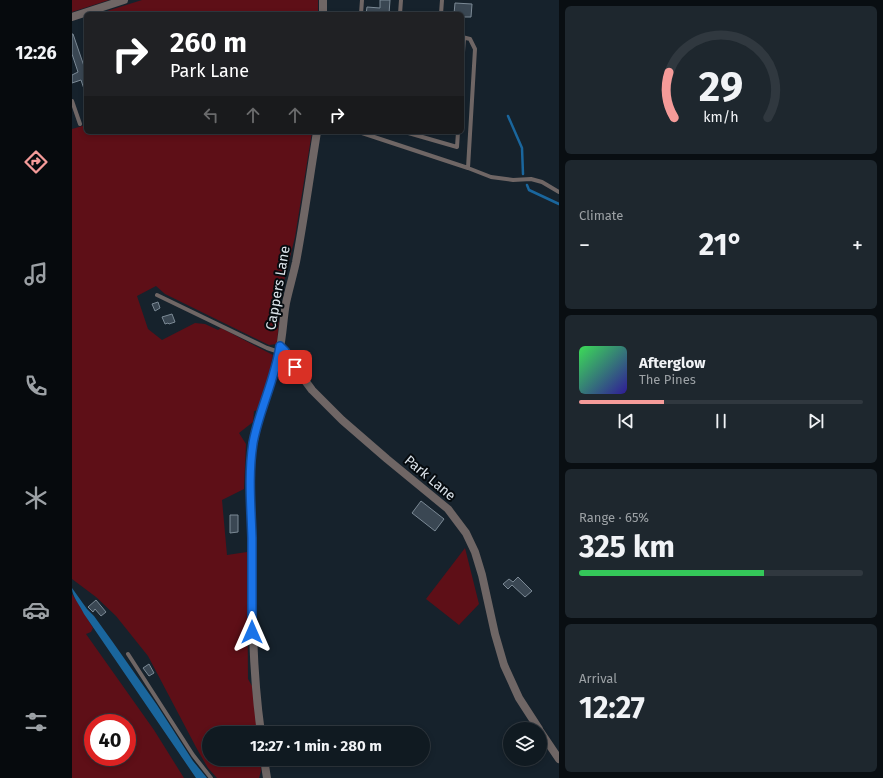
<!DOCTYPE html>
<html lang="en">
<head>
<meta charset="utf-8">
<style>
  :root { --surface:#101a21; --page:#1e272e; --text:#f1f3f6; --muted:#9ca1a5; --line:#30383f; --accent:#f59b99 }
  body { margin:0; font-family:"Fira Sans",sans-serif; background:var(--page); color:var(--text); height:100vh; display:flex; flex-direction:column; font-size:15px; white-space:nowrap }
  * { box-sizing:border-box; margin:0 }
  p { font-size:13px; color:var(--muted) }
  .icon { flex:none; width:22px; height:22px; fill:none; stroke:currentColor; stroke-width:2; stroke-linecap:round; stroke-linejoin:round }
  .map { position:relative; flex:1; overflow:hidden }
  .panel { display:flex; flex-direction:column; gap:6px; padding:6px; background:#090e12; width:324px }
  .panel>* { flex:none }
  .banner { position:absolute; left:12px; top:12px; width:380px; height:122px; border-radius:6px; box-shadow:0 2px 6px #0003,0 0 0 1px var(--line); background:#202124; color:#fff; overflow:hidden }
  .buttons { position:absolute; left:431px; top:722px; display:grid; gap:8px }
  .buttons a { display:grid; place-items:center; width:44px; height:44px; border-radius:50%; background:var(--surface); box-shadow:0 2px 6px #0003,0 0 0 1px var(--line); font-size:20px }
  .speed { position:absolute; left:12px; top:714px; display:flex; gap:8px; font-size:20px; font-weight:700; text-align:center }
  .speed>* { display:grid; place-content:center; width:52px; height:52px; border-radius:50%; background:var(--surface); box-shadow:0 2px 6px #0003,0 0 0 1px var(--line); line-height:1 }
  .speed .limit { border:6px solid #d22; background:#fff; color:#111 }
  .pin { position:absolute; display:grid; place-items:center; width:34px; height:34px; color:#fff; margin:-17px; border-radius:8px; box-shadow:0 2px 6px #0006 }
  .me { position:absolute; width:44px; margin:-22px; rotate:0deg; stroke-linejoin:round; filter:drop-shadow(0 0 3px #0008) }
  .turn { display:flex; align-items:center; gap:14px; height:84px; padding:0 20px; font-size:18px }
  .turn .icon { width:52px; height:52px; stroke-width:2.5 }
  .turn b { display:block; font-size:28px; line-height:34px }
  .lanes { display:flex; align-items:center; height:38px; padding:0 20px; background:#0003; justify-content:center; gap:20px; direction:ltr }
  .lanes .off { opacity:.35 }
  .big { font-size:30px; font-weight:700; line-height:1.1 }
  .panel .tile { flex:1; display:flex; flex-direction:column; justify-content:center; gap:6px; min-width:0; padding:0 14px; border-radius:6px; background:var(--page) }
  .panel .dial { align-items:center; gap:0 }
  .dial svg { height:104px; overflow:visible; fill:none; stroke:var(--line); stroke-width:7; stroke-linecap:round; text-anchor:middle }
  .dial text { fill:var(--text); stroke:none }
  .song { display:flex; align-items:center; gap:12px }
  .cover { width:48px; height:48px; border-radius:6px; background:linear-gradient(135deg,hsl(130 70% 55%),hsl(250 70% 35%)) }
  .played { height:4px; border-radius:2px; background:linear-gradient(90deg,var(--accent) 30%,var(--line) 30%) }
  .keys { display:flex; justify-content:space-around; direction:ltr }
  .heat { display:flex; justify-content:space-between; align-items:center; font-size:22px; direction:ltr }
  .charge { height:6px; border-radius:3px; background:linear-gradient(90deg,#34c759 65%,var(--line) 0) }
  .trip { position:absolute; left:130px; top:726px; width:228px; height:40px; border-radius:20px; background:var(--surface); box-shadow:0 2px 6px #0003,0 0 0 1px var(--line); font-weight:700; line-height:40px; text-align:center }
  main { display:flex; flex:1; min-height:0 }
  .tabs { display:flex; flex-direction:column; width:72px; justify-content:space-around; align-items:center; background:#060a0d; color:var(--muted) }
  .tabs .icon { width:28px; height:28px }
  .tabs .active { color:var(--accent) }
  .tabs b { font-size:18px; color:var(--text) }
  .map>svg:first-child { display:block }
  .green { fill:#5e0f17; fill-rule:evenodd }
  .water { fill:#1a669d }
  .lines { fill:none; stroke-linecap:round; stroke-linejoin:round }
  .stream { stroke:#1a669d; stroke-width:2.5 }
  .building { fill:#3a4753; stroke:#7b8995 }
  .service { stroke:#6f6665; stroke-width:4 }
  .minor { stroke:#6f6665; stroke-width:8 }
  .tertiary { stroke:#6f6665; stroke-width:8 }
  .route-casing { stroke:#114b97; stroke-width:10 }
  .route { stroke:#1a73e8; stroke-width:7 }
  .labels { text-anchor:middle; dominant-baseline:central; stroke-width:4; stroke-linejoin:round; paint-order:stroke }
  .street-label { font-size:14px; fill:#dbe3ea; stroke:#060b0f }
</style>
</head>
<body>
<main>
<nav class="tabs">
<b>12:26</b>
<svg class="icon active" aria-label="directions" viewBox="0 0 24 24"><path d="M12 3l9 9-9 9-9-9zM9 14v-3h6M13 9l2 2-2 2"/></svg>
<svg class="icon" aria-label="music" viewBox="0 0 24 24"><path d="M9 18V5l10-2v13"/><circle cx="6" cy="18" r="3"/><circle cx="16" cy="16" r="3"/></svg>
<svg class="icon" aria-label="phone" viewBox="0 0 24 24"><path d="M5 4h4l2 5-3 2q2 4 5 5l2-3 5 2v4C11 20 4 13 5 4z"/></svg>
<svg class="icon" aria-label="climate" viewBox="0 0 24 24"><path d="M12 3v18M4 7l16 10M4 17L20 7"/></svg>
<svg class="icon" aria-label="car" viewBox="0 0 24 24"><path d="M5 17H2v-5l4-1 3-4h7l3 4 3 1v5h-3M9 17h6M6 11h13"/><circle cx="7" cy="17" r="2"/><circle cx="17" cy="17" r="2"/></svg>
<svg class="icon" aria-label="filters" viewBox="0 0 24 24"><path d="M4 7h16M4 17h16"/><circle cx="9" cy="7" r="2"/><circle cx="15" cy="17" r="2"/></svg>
</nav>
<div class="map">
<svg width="487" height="778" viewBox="0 0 487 778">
  <rect width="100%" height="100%" fill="#16222c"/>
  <path class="green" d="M0,0H37L0,12Z
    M70,0H246V14H36L35,11Z
    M14,125V132H240L223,237L209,293L205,344L197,345L93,294L84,286L65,296L76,329L90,340L123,323L133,324L146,330L149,328L201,355L195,384L186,410L182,411L181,422L167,433L174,444L172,489L150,500L155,555L175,552L176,679L180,686L185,733H137V759H188L189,771L187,778H145L136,768L125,749L76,656L44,616L24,597L0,579V129Z
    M393,548L407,604L387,625L354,599Z
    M0,594C8,605 14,617 21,628L19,632L14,634L82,730L112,778H0ZM21,723H55V757H21Z"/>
  <path class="water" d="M0,588L15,609L22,616L40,641L85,705L121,761L135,778H124L12,614C8,605 0,597 0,588Z"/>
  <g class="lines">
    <path class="stream" d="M436,116L450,148L451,174
      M455,185L457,190L487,204"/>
  </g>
  <path class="building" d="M308,0H318L317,14H294L295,7L308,8Z
    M383,3L400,4L399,17H390V14H382Z
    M0,34H1L14,72V92H13L9,80L0,83V75L6,72L0,54Z
    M86,302L88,308L83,311L80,304Z
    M100,314L103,322L97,324L96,323L93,324L90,317Z
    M349,501L372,519L363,531L340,513Z
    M158,515H166V532L158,533Z
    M446,577L460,591L453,597L440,585L436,589L431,584L437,579L441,582Z
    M24,600L34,612L29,616L23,609L21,612L16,607Z
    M77,664L82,673L77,676L71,668Z"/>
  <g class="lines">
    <path class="service" d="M289,14L290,0
      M328,14L329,0
      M369,14L370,0
      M390,37L398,39L403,49L396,168
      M390,66L392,38
      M0,101L8,124
      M287,132L396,168L419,177L441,180L459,179L470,182L487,192
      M333,132L385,147L386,132
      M85,295L195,348L207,352
      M56,654L121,755L139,778"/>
    <path class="minor" d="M0,17L52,0
      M209,346L213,351L223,367L240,390L270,420L315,459L376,509L394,533L403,552L410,575L423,634L432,665L447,698L467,729
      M468,731L487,759"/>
    <path class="tertiary" d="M251,14V0
      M189,733C180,669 180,605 180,541C180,514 177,488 179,461C182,423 199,389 207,352C211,336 211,319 214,303C217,289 221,276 224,262C232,219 238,175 245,132
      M192,759L195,778"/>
  </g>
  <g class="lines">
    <defs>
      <path id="route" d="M180,632C180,601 180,569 180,538C179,506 176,475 181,443C187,410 203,380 208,346L213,351L223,367"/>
    </defs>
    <use href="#route" class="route-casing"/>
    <use href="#route" class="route"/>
  </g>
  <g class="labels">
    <g class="street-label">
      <text transform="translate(206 288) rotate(-80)">Cappers Lane</text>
      <text transform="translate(358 478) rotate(40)">Park Lane</text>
    </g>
  </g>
</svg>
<div class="buttons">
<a><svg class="icon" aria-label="layers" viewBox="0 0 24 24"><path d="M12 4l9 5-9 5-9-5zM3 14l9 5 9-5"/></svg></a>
</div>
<div class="speed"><div class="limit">40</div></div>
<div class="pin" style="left:223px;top:367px;background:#d93025"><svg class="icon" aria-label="arrive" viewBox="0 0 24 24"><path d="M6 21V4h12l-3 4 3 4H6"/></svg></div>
<svg class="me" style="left:180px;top:632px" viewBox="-20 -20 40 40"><path d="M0-17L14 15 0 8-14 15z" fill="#1a73e8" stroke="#fff" stroke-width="4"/></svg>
<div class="trip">12:27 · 1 min · 280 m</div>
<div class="banner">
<div class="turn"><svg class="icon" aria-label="right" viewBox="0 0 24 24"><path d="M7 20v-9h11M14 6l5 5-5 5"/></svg><div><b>260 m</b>Park Lane</div></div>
<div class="lanes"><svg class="icon off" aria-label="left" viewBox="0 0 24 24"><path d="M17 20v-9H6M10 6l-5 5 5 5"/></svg><svg class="icon off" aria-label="ahead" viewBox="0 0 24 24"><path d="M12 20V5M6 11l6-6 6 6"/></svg><svg class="icon off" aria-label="ahead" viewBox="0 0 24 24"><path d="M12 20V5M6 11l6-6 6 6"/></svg><svg class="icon" aria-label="right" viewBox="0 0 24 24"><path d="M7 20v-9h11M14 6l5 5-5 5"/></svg></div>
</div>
</div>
<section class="panel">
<div class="tile dial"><svg viewBox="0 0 100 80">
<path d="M14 69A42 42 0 1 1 86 69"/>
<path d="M14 69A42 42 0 0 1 10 34" stroke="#f59b99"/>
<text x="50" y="56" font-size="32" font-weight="700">29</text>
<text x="50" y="72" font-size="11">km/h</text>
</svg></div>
<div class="tile"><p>Climate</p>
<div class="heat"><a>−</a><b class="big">21°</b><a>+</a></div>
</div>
<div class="tile">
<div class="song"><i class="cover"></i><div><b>Afterglow</b><p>The Pines</p></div></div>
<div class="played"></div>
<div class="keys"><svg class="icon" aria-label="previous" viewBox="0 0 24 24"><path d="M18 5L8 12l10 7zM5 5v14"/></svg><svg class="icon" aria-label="pause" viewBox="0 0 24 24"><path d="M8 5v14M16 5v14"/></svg><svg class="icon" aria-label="next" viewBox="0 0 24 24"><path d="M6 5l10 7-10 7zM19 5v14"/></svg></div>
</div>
<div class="tile"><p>Range · 65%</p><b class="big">325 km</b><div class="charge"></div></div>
<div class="tile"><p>Arrival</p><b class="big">12:27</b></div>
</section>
</main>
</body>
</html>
